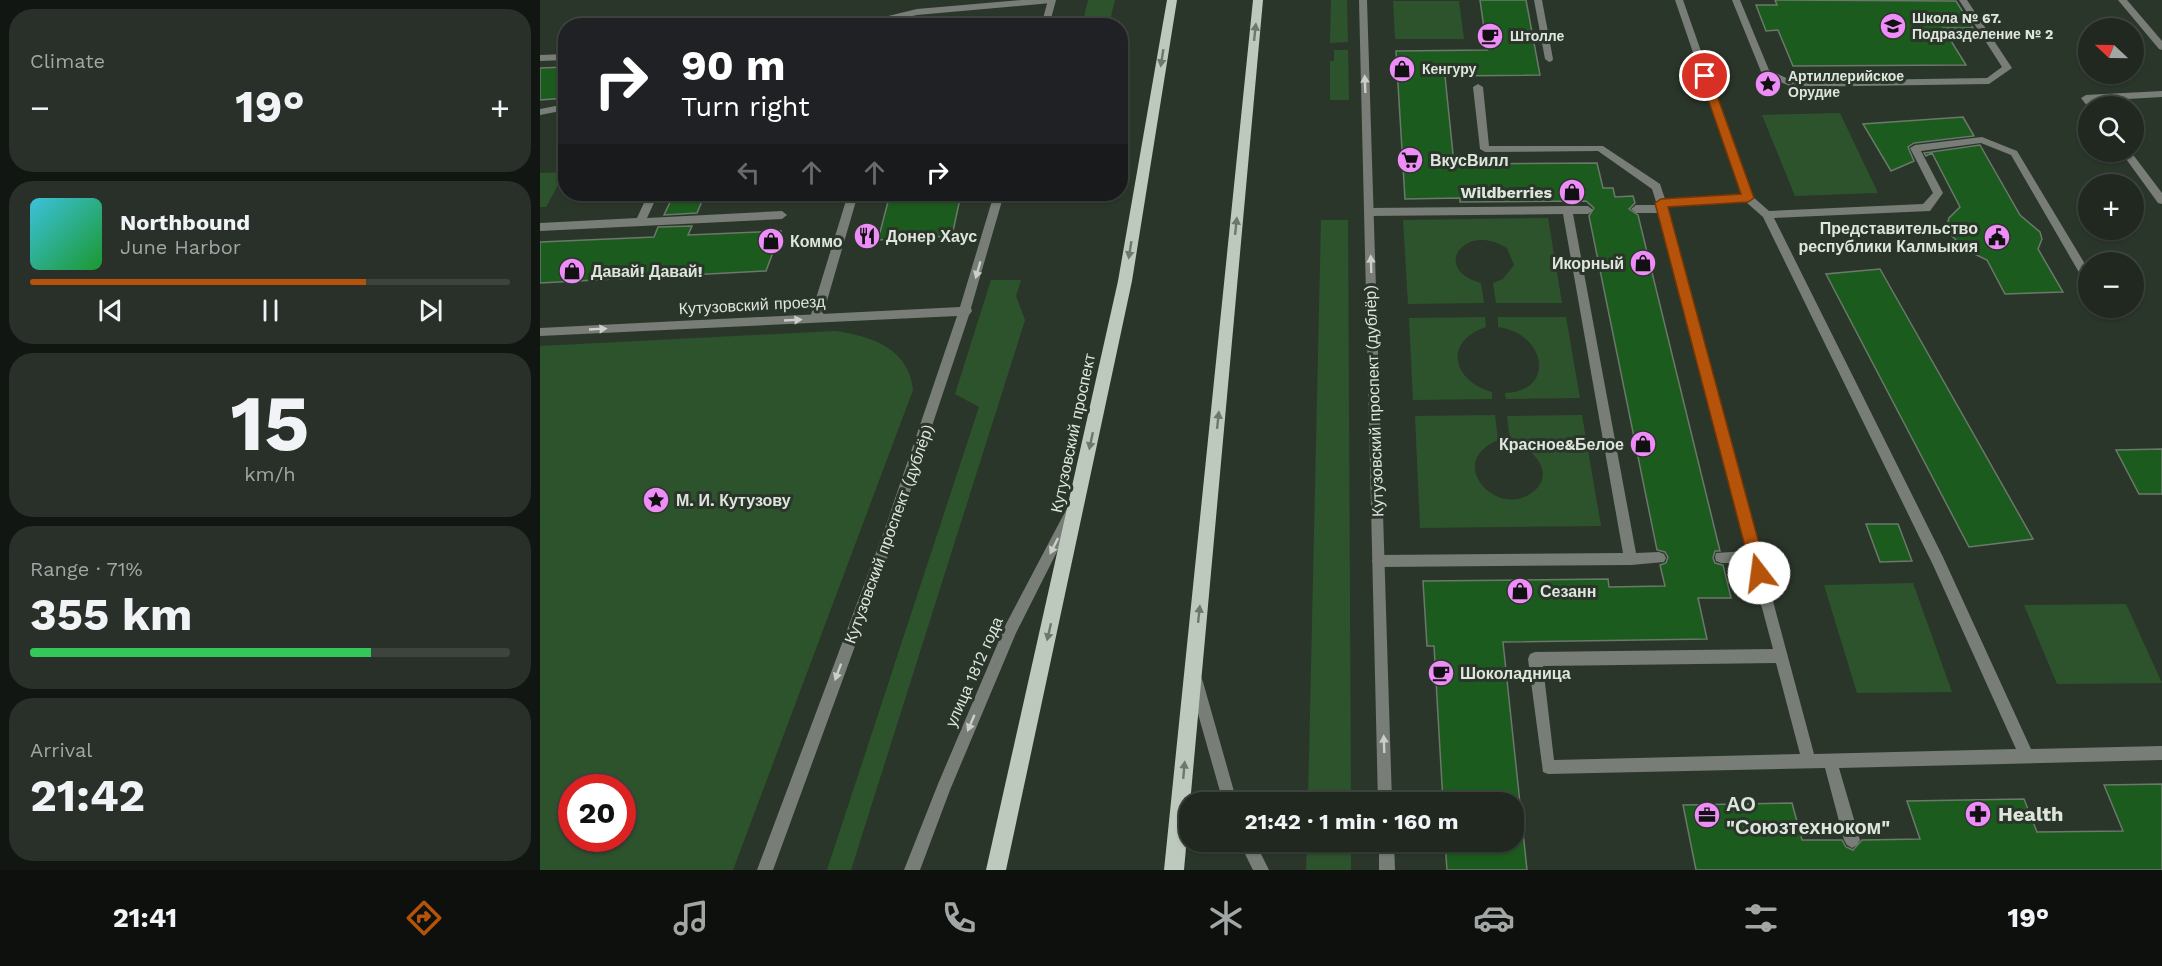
<!DOCTYPE html>
<html lang="en">
<head>
<meta charset="utf-8">
<style>
  :root { --surface:#202820; --page:#283029; --text:#f1f3f6; --muted:#a2a6a5; --line:#3d443e; --accent:#b45309 }
  body { margin:0; font-family:"Work Sans",sans-serif; background:var(--page); color:var(--text); height:100vh; display:flex; flex-direction:column; font-size:22px; white-space:nowrap }
  * { box-sizing:border-box; margin:0 }
  p { font-size:20px; color:var(--muted) }
  .icon { flex:none; width:33px; height:33px; fill:none; stroke:currentColor; stroke-width:2; stroke-linecap:round; stroke-linejoin:round }
  .map { position:relative; flex:1; overflow:hidden }
  .details { display:flex; flex-direction:column; gap:9px; padding:9px; background:#121612; width:540px }
  .details>* { flex:none }
  .guide { position:absolute; left:18px; top:18px; width:570px; height:183px; border-radius:24px; box-shadow:0 2px 4px #0004,0 0 0 2px var(--line); background:#202124; color:#fff; overflow:hidden }
  .needle { width:39px; rotate:292deg }
  .buttons { position:absolute; left:1538px; top:18px; display:grid; gap:12px }
  .buttons a { display:grid; place-items:center; width:66px; height:66px; border-radius:50%; background:var(--surface); box-shadow:0 2px 4px #0004,0 0 0 2px var(--line); font-size:30px }
  .speed { position:absolute; left:18px; top:774px; display:flex; gap:12px; font-size:30px; font-weight:700; text-align:center }
  .speed>* { display:grid; place-content:center; width:78px; height:78px; border-radius:50%; background:var(--surface); box-shadow:0 2px 4px #0004,0 0 0 2px var(--line); line-height:1 }
  .speed .limit { border:9px solid #d22; background:#fff; color:#111 }
  .pin { position:absolute; display:grid; place-items:center; width:51px; height:51px; color:#fff; margin:-26px; border:3px solid #fff; border-radius:50%; box-shadow:0 2px 6px #0007 }
  .me { position:absolute; width:66px; margin:-33px; rotate:345deg; stroke-linejoin:round; filter:drop-shadow(0 0 4px #0008) }
  .turn { display:flex; align-items:center; gap:21px; height:126px; padding:0 24px; font-size:27px }
  .turn .icon { width:78px; height:78px; stroke-width:2.5 }
  .turn b { display:block; font-size:42px; line-height:51px }
  .lanes { display:flex; align-items:center; height:57px; padding:0 24px; background:#0003; justify-content:center; gap:30px; direction:ltr }
  .lanes .off { opacity:.35 }
  .big { font-size:45px; font-weight:700; line-height:1.1 }
  .details .card { flex:1; display:flex; flex-direction:column; justify-content:center; gap:9px; min-width:0; padding:0 21px; border-radius:24px; background:var(--page) }
  .details .dial { align-items:center; gap:0 }
  .dial b { font-size:78px; line-height:1 }
  .song { display:flex; align-items:center; gap:18px }
  .cover { width:72px; height:72px; border-radius:9px; background:linear-gradient(135deg,hsl(190 70% 55%),hsl(130 70% 35%)) }
  .played { height:6px; border-radius:3px; background:linear-gradient(90deg,var(--accent) 70%,var(--line) 70%) }
  .keys { display:flex; justify-content:space-around; direction:ltr }
  .heat { display:flex; justify-content:space-between; align-items:center; font-size:33px; direction:ltr }
  .charge { height:9px; border-radius:4px; background:linear-gradient(90deg,#34c759 71%,var(--line) 0) }
  .trip { position:absolute; left:639px; top:792px; width:345px; height:60px; border-radius:24px; background:var(--surface); box-shadow:0 2px 4px #0004,0 0 0 2px var(--line); font-weight:700; line-height:60px; text-align:center }
  .tab-bar { display:flex; height:96px; justify-content:space-around; align-items:center; background:#0d100d; color:var(--muted) }
  .tab-bar .icon { width:42px; height:42px }
  .tab-bar .current { color:var(--accent) }
  .tab-bar b { font-size:27px; color:var(--text) }
  main { display:flex; flex:1; min-height:0 }
  .map>svg:first-child { display:block }
  .green { fill:#2d532c; fill-rule:evenodd }
  .building { fill:#1c5b1e; stroke:#6b786b; stroke-width:1.5 }
  .lines { fill:none; stroke-linecap:round; stroke-linejoin:round }
  .service { fill:#787d77; fill-rule:evenodd }
  .minor { fill:#787d77; fill-rule:evenodd }
  .tertiary { fill:#787d77; fill-rule:evenodd }
  .primary { fill:#bdc9bc; fill-rule:evenodd }
  .oneway { fill:#6d786c }
  .oneway2 { fill:#cad0c9 }
  .route { fill:#b45309; stroke:#753606; stroke-width:1.5 }
  .labels { text-anchor:middle; dominant-baseline:central; stroke-width:6; stroke-linejoin:round; paint-order:stroke }
  .far-poi-label { font-size:14px; font-weight:bold; fill:#dee5dd; stroke:#2b362a; text-anchor:start }
  .poi-label { font-size:16px; font-weight:bold; fill:#dee5dd; stroke:#2b362a; text-anchor:start }
  .street-label { font-size:16px; fill:#dee5dd; stroke:#2b362a }
  .near-poi-label { font-size:20px; font-weight:bold; fill:#dee5dd; stroke:#2b362a; text-anchor:start }
</style>
</head>
<body>
<main>
<section class="details">
<div class="card"><p>Climate</p>
<div class="heat"><a>−</a><b class="big">19°</b><a>+</a></div>
</div>
<div class="card">
<div class="song"><i class="cover"></i><div><b>Northbound</b><p>June Harbor</p></div></div>
<div class="played"></div>
<div class="keys"><svg class="icon" aria-label="previous" viewBox="0 0 24 24"><path d="M18 5L8 12l10 7zM5 5v14"/></svg><svg class="icon" aria-label="pause" viewBox="0 0 24 24"><path d="M8 5v14M16 5v14"/></svg><svg class="icon" aria-label="next" viewBox="0 0 24 24"><path d="M6 5l10 7-10 7zM19 5v14"/></svg></div>
</div>
<div class="card dial"><b>15</b><p>km/h</p></div>
<div class="card"><p>Range · 71%</p><b class="big">355 km</b><div class="charge"></div></div>
<div class="card"><p>Arrival</p><b class="big">21:42</b></div>
</section>
<div class="map">
<svg width="1622" height="870" viewBox="0 0 1622 870">
  <rect width="100%" height="100%" fill="#2b362a"/>
  <path class="green" d="M548,0H575L569,25H542Z
    M791,0H807L808,42L790,43Z
    M853,1H919L924,39H855Z
    M794,50H808L809,100H790V61H794Z
    M1300,113L1338,193L1255,196L1222,115Z
    M25,172L6,207H0V173Z
    M1008,218L1022,303H956L953,283L963,279L974,265L967,248C925,221 890,269 941,283L944,303L868,304L863,220Z
    M781,220H808L811,802H768Z
    M451,280H481L476,296L485,320L311,870H287L439,407L415,394Z
    M945,317L946,327C903,341 912,381 952,392V399L873,400L869,318Z
    M958,317H1026L1040,398L966,399L965,393C1015,392 1008,334 958,327Z
    M295,331C331,336 369,348 373,390L193,870H0V346ZM32,788H82V838H32Z
    M955,415L958,440C905,462 955,517 990,494C1019,475 993,447 970,440L967,416L1042,415L1061,526L880,528L875,416Z
    M1373,583L1412,692L1317,693L1284,585Z
    M1586,604L1622,683L1517,684L1484,605Z
    M767,842H811V870H766Z"/>
  <path class="building" d="M940,0H986L1000,75L905,76L914,164L1057,163L1063,188H1073L1075,197L1093,196L1095,203L1089,209L1098,215L1180,551H1175L1173,558L1175,563L1183,565L1191,598H1158L1167,639L963,642L987,870H907L905,842H974V802H903L894,646H887L883,581L1068,579L1069,587L1125,586L1120,565L1126,563L1128,557L1125,552L1117,550L1049,216L1054,208L1046,201L920,202V198L865,199L856,51L947,50Z
    M1235,0L1416,1L1433,28H1403L1426,65L1253,66L1238,30L1226,31L1216,5H1237Z
    M26,67V98L0,100V68Z
    M1423,117L1434,136L1374,143L1368,147L1374,161L1351,171L1323,124Z
    M1440,145L1480,215L1500,232L1502,239L1498,249L1523,292L1465,294L1447,260L1426,250L1410,234L1407,225L1409,218L1420,207L1392,153L1386,156L1384,153Z
    M134,194H165L157,213L124,215Z
    M350,194H421L412,236L338,240Z
    M152,226L148,235L241,231L226,271L0,283V242L114,237L118,227Z
    M1340,269L1493,539L1429,547L1286,274Z
    M1622,449V494H1599L1576,450Z
    M1326,524H1358L1372,561L1340,562Z
    M1622,784V870H1156L1143,805L1252,803L1262,840H1302L1306,847L1313,850L1322,840L1380,839L1367,801L1484,799L1497,832L1583,831L1564,785Z"/>
  <g class="lines">
    <path class="service" d="M482,0H515L511,3L377,15L326,26H307L377,9Z
      M994,0H1002L1013,59L1012,61L1009,62L1005,59Z
      M1135,0H1143L1212,196L1229,211L1383,204L1393,193L1370,148L1375,145L1442,137L1477,151L1548,269V282L1544,281L1471,155L1441,143L1381,151L1403,193L1390,211L1234,218L1403,557L1491,749L1622,746V760L1299,768L1320,840L1317,845L1312,848L1307,845L1304,840L1285,768L1008,774L1003,772L988,659L990,654L995,652L1233,649L1210,563H1181L1176,561L1175,557L1176,553L1207,551L1118,213H1096L1091,209L1096,205H1117L1112,189L1058,151L945,152L940,149L933,87L938,84L943,87L949,146H1063L1120,184L1125,199L1202,195ZM1206,202L1223,217L1393,565L1476,749L1274,754L1127,206ZM1236,663L1260,754L1014,760L1003,666Z
      M1192,0H1200L1229,70L1253,81L1447,78L1462,67L1419,0H1427L1472,68L1449,84L1252,87L1222,74Z
      M26,54V60L0,61V55Z
      M1622,91V97L1553,101L1556,106L1548,107L1541,98L1546,95Z
      M26,104V110L0,115V109Z
      M1581,152H1591L1622,193V204L1618,203Z
      M108,194H118L107,218L242,211L247,215L242,219L0,231V223L97,218Z
      M308,194H318L282,318L276,322L270,318Z
      M1027,206H1048L1053,210L1048,214H1033L1096,553L1119,552L1124,554L1126,558L1124,562L1091,565L839,567L834,565L832,561L834,557L839,555L1083,553L1023,214L829,216L824,212L829,208Z"/>
    <path class="minor" d="M508,0H516L509,26H501Z
      M819,0H827L852,802H838Z
      M1578,0H1587L1622,41V50L1619,49Z
      M454,194H464L431,308L432,311L429,315L356,534L233,870H217L343,534L417,316L0,336V328L420,307Z
      M656,675L661,677L663,682L697,802H683L649,682L651,677Z
      M699,842H715L729,870H713Z
      M839,842H854L855,870H839Z"/>
    <path class="tertiary" d="M530,508L534,510L536,514L476,633L410,790L380,870H364L398,784L466,624L526,510Z"/>
    <path class="primary" d="M627,0H637L592,281L466,870H446L578,281Z
      M713,0H723L644,870H624Z"/>
  </g>
  <defs><path id="oneway-solid" d="M-6-.8H1V-3.2L6.5 0L1 3.2V.8H-6Z" transform="scale(1.5)"/></defs>
  <g class="oneway">
    <use href="#oneway-solid" transform="translate(715 32) rotate(-84)"/>
    <use href="#oneway-solid" transform="translate(622 58) rotate(99)"/>
    <use href="#oneway-solid" transform="translate(696 226) rotate(-84)"/>
    <use href="#oneway-solid" transform="translate(590 250) rotate(99)"/>
    <use href="#oneway-solid" transform="translate(678 420) rotate(-84)"/>
    <use href="#oneway-solid" transform="translate(551 441) rotate(102)"/>
    <use href="#oneway-solid" transform="translate(659 614) rotate(-84)"/>
    <use href="#oneway-solid" transform="translate(509 632) rotate(103)"/>
    <use href="#oneway-solid" transform="translate(644 770) rotate(-85)"/>
  </g>
  <g class="oneway2">
    <use href="#oneway-solid" transform="translate(825 84) rotate(-92)"/>
    <use href="#oneway-solid" transform="translate(831 264) rotate(-92)"/>
    <use href="#oneway-solid" transform="translate(438 270) rotate(106)"/>
    <use href="#oneway-solid" transform="translate(253 320) rotate(-3)"/>
    <use href="#oneway-solid" transform="translate(58 329) rotate(-3)"/>
    <use href="#oneway-solid" transform="translate(514 546) rotate(117)"/>
    <use href="#oneway-solid" transform="translate(298 672) rotate(110)"/>
    <use href="#oneway-solid" transform="translate(431 723) rotate(113)"/>
    <use href="#oneway-solid" transform="translate(844 744) rotate(-92)"/>
  </g>
  <path class="route" d="M1165,72L1170,76L1214,198L1208,202L1128,207L1227,573L1224,578L1219,580L1214,578L1212,573L1115,203L1121,199L1201,194L1160,76Z"/>
  <defs>
    <symbol id="school-disc" viewBox="-11 -11 22 22"><circle r="9.5" fill="#ee8cf8" stroke="#2b362a"/><path d="M0-5L7-2L0 1L-7-2ZM-4 1L0 2.5L4 1V4Q0 6-4 4Z" fill="#111"/></symbol>
    <symbol id="cafe-disc" viewBox="-11 -11 22 22"><circle r="9.5" fill="#ee8cf8" stroke="#2b362a"/><path d="M-5.5-4.5H6V0H3Q3 3.5 0 3.5H-2.5Q-5.5 3.5-5.5 0ZM3-3.2v2h1.7v-2ZM-6 4.5H4V6H-6Z" fill="#111"/></symbol>
    <symbol id="shop-disc" viewBox="-11 -11 22 22"><circle r="9.5" fill="#ee8cf8" stroke="#2b362a"/><path d="M-5-2.5h2.3a2.7 3.5 0 0 1 5.4 0H5L5.5 6h-11ZM-1.5-2.5h3a1.5 2.3 0 0 0-3 0Z" fill="#111"/></symbol>
    <symbol id="sight-disc" viewBox="-11 -11 22 22"><circle r="9.5" fill="#ee8cf8" stroke="#2b362a"/><path d="M0-6L1.8-2.2L6-1.7L2.9 1.2L3.7 5.4L0 3.3L-3.7 5.4L-2.9 1.2L-6-1.7L-1.8-2.2Z" fill="#111"/></symbol>
    <symbol id="supermarket-disc" viewBox="-11 -11 22 22"><circle r="9.5" fill="#ee8cf8" stroke="#2b362a"/><path d="M-6-5.5h2.5l.6 2H6L4.5 2H-2.5L-4.4-4H-6ZM-1.5 3.2a1.3 1.3 0 1 0 .1 0ZM3 3.2a1.3 1.3 0 1 0 .1 0Z" fill="#111"/></symbol>
    <symbol id="restaurant-disc" viewBox="-11 -11 22 22"><circle r="9.5" fill="#ee8cf8" stroke="#2b362a"/><path d="M-5-6h1v4h1v-4h1v4h1v-4h1v5L-1.5 .5V6h-2V.5L-5-1ZM5-6V6H3V1.5H1.5Q1.5-4 5-6Z" fill="#111"/></symbol>
    <symbol id="civic-disc" viewBox="-11 -11 22 22"><circle r="9.5" fill="#ee8cf8" stroke="#2b362a"/><path d="M-.6-6.5H3V-4.5H.6V-3L4-1V1h2V6H-6V1h2V-1L-.6-3ZM-1.2 2.5V6h2.4V2.5Z" fill="#111"/></symbol>
    <symbol id="pharmacy-disc" viewBox="-11 -11 22 22"><circle r="9.5" fill="#ee8cf8" stroke="#2b362a"/><path d="M-2-6h4v4h4v4h-4v4h-4v-4h-4v-4h4Z" fill="#111"/></symbol>
    <symbol id="office-disc" viewBox="-11 -11 22 22"><circle r="9.5" fill="#ee8cf8" stroke="#2b362a"/><path d="M-6-3h4V-5.5h4V-3h4V5H-6ZM-1-4.5V-3h2v-1.5ZM-6 0V1H6V0Z" fill="#111"/></symbol>
  </defs>
  <g fill-rule="evenodd">
    <use href="#school-disc" x="1338" y="11" width="30" height="30"/>
    <use href="#cafe-disc" x="935" y="21" width="30" height="30"/>
    <use href="#shop-disc" x="847" y="54" width="30" height="30"/>
    <use href="#sight-disc" x="1213" y="69" width="30" height="30"/>
    <use href="#supermarket-disc" x="855" y="145" width="30" height="30"/>
    <use href="#shop-disc" x="1017" y="177" width="30" height="30"/>
    <use href="#restaurant-disc" x="312" y="221" width="30" height="30"/>
    <use href="#civic-disc" x="1442" y="222" width="30" height="30"/>
    <use href="#shop-disc" x="216" y="226" width="30" height="30"/>
    <use href="#shop-disc" x="1088" y="248" width="30" height="30"/>
    <use href="#shop-disc" x="17" y="256" width="30" height="30"/>
    <use href="#shop-disc" x="1088" y="429" width="30" height="30"/>
    <use href="#sight-disc" x="101" y="485" width="30" height="30"/>
    <use href="#shop-disc" x="965" y="576" width="30" height="30"/>
    <use href="#cafe-disc" x="886" y="658" width="30" height="30"/>
    <use href="#pharmacy-disc" x="1423" y="799" width="30" height="30"/>
    <use href="#office-disc" x="1152" y="800" width="30" height="30"/>
  </g>
  <g class="labels">
    <g class="far-poi-label">
      <text x="1372" y="18">Школа № 67.<tspan x="1372" dy="16">Подразделение № 2</tspan></text>
      <text x="970" y="36">Штолле</text>
      <text x="882" y="69">Кенгуру</text>
      <text x="1248" y="76">Артиллерийское<tspan x="1248" dy="16">Орудие</tspan></text>
    </g>
    <g class="poi-label">
      <text x="890" y="160">ВкусВилл</text>
      <text x="1012" y="192" text-anchor="end">Wildberries</text>
      <text x="1438" y="228" text-anchor="end">Представительство<tspan x="1438" dy="18">республики Калмыкия</tspan></text>
      <text x="346" y="236">Донер Хаус</text>
      <text x="250" y="241">Коммо</text>
      <text x="1084" y="263" text-anchor="end">Икорный</text>
      <text x="51" y="271">Давай! Давай!</text>
      <text x="1084" y="444" text-anchor="end">Красное&amp;Белое</text>
      <text x="136" y="500">М. И. Кутузову</text>
      <text x="1000" y="591">Сезанн</text>
      <text x="920" y="673">Шоколадница</text>
    </g>
    <g class="street-label">
      <text transform="translate(212 305) rotate(-3)">Кутузовский проезд</text>
      <text transform="translate(834 401) rotate(-92)">Кутузовский проспект (дублёр)</text>
      <text transform="translate(533 433) rotate(-78)">Кутузовский проспект</text>
      <text transform="translate(349 534) rotate(-70)">Кутузовский проспект (дублёр)</text>
      <text transform="translate(434 672) rotate(-66)">улица 1812 года</text>
    </g>
    <g class="near-poi-label">
      <text x="1186" y="804">АО<tspan x="1186" dy="23">"Союзтехноком"</tspan></text>
      <text x="1458" y="814">Health</text>
    </g>
  </g>
</svg>
<div class="buttons">
<a><svg class="needle" viewBox="-14 -14 28 28"><path d="M0-13l5 13h-10z" fill="#e53935"/><path d="M0 13l5-13h-10z" fill="#a2a6a5"/></svg></a>
<a><svg class="icon" aria-label="search" viewBox="0 0 24 24"><circle cx="10" cy="10" r="6"/><path d="M15 15l6 6"/></svg></a>
<a>+</a>
<a>−</a>
</div>
<div class="speed"><div class="limit">20</div></div>
<div class="pin" style="left:1165px;top:76px;background:#d93025"><svg class="icon" aria-label="arrive" viewBox="0 0 24 24"><path d="M6 21V4h12l-3 4 3 4H6"/></svg></div>
<svg class="me" style="left:1219px;top:573px" viewBox="-20 -20 40 40"><circle r="19" fill="#fff"/><path d="M0-13L10 11 0 6-10 11z" fill="#b45309"/></svg>
<div class="trip">21:42 · 1 min · 160 m</div>
<div class="guide">
<div class="turn"><svg class="icon" aria-label="right" viewBox="0 0 24 24"><path d="M7 20v-9h11M14 6l5 5-5 5"/></svg><div><b>90 m</b>Turn right</div></div>
<div class="lanes"><svg class="icon off" aria-label="left" viewBox="0 0 24 24"><path d="M17 20v-9H6M10 6l-5 5 5 5"/></svg><svg class="icon off" aria-label="ahead" viewBox="0 0 24 24"><path d="M12 20V5M6 11l6-6 6 6"/></svg><svg class="icon off" aria-label="ahead" viewBox="0 0 24 24"><path d="M12 20V5M6 11l6-6 6 6"/></svg><svg class="icon" aria-label="right" viewBox="0 0 24 24"><path d="M7 20v-9h11M14 6l5 5-5 5"/></svg></div>
</div>
</div>
</main>
<nav class="tab-bar">
<b>21:41</b>
<svg class="icon current" aria-label="directions" viewBox="0 0 24 24"><path d="M12 3l9 9-9 9-9-9zM9 14v-3h6M13 9l2 2-2 2"/></svg>
<svg class="icon" aria-label="music" viewBox="0 0 24 24"><path d="M9 18V5l10-2v13"/><circle cx="6" cy="18" r="3"/><circle cx="16" cy="16" r="3"/></svg>
<svg class="icon" aria-label="phone" viewBox="0 0 24 24"><path d="M5 4h4l2 5-3 2q2 4 5 5l2-3 5 2v4C11 20 4 13 5 4z"/></svg>
<svg class="icon" aria-label="climate" viewBox="0 0 24 24"><path d="M12 3v18M4 7l16 10M4 17L20 7"/></svg>
<svg class="icon" aria-label="car" viewBox="0 0 24 24"><path d="M5 17H2v-5l4-1 3-4h7l3 4 3 1v5h-3M9 17h6M6 11h13"/><circle cx="7" cy="17" r="2"/><circle cx="17" cy="17" r="2"/></svg>
<svg class="icon" aria-label="filters" viewBox="0 0 24 24"><path d="M4 7h16M4 17h16"/><circle cx="9" cy="7" r="2"/><circle cx="15" cy="17" r="2"/></svg>
<b>19°</b>
</nav>
</body>
</html>
